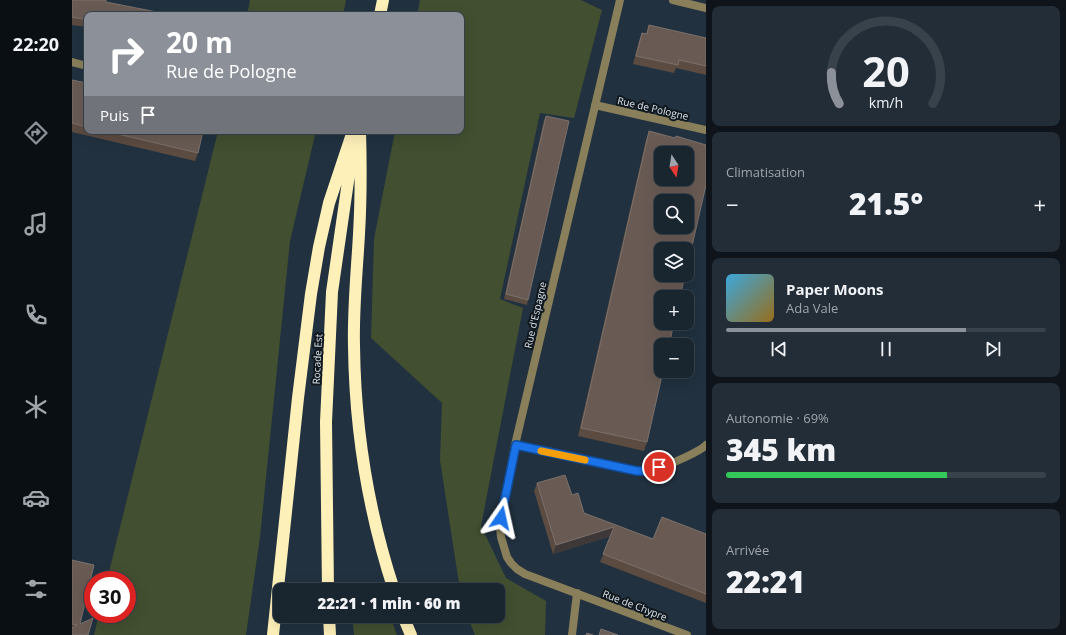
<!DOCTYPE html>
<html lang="fr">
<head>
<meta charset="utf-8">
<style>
  :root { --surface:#19252f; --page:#222d37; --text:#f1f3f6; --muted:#9fa5aa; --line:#37424b; --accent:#8c9099 }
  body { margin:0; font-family:"Open Sans",sans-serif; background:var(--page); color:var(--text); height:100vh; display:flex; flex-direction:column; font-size:15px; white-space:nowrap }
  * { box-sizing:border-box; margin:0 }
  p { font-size:13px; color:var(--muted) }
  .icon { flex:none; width:22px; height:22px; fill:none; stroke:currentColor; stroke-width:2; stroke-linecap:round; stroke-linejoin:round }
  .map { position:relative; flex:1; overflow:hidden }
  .sheet { display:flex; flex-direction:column; gap:6px; padding:6px; background:#0e141a; width:360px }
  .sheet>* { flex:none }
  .guide { position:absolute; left:12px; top:12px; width:380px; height:122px; border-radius:8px; box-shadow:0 4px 16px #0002,0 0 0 1px var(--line); background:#8c9099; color:#fff; overflow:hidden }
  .needle { width:26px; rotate:168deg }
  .buttons { position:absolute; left:582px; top:146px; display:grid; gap:8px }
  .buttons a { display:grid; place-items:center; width:40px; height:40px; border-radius:8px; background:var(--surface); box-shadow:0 4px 16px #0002,0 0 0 1px var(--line); font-size:20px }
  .speed { position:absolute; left:12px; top:571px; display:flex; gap:8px; font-size:20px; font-weight:700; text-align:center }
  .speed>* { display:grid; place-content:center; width:52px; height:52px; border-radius:50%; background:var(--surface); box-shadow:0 4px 16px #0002,0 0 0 1px var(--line); line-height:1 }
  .speed .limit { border:6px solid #d22; background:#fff; color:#111 }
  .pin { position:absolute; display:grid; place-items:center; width:34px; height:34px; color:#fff; margin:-17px; border:2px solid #fff; border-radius:50%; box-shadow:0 1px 4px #0007 }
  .me { position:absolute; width:44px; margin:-22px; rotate:11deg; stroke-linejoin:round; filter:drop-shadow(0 0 3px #0008) }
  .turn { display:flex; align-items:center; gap:14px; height:84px; padding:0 16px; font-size:18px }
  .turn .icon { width:52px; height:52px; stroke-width:2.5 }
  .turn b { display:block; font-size:28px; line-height:34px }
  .then { display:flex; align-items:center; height:38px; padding:0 16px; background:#0003; gap:8px; font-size:15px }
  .big { font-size:30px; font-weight:800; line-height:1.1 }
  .sheet .widget { flex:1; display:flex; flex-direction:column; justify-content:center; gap:6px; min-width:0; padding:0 14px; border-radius:8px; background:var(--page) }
  .sheet .dial { align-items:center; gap:0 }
  .dial svg { height:104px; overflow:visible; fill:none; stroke:var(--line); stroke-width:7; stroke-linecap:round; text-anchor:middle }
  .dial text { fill:var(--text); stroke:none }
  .song { display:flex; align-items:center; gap:12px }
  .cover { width:48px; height:48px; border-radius:6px; background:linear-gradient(135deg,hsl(200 70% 55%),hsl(40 70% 35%)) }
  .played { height:4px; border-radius:2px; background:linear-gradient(90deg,var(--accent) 75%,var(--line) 75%) }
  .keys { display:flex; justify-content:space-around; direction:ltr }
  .heat { display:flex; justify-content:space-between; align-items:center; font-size:22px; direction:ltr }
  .charge { height:6px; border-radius:3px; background:linear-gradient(90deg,#34c759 69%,var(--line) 0) }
  .trip { position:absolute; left:201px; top:583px; width:232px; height:40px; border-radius:8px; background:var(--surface); box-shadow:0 4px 16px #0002,0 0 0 1px var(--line); font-weight:800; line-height:40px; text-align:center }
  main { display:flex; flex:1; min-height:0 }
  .dock { display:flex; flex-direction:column; width:72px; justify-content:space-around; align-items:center; background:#0a0f13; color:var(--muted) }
  .dock .icon { width:28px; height:28px }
  .dock .on { color:var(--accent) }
  .dock b { font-size:18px; color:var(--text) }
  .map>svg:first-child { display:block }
  .green { fill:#424f30 }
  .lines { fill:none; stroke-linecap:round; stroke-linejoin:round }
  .street { stroke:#897f5a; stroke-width:8 }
  .highway { stroke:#fef0b9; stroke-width:12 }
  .wall { fill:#5c4b41 }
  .shaded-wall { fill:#3e3938 }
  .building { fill:#695b54; stroke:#7b716c; fill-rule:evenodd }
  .route-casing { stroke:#114b97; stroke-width:10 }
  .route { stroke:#1a73e8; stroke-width:7 }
  .slow { stroke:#f59e0b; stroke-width:7 }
  .labels { text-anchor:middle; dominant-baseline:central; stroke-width:4; stroke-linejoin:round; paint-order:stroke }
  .street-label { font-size:10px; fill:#dbe5ee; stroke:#11181e }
</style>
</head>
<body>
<main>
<nav class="dock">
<b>22:20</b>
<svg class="icon on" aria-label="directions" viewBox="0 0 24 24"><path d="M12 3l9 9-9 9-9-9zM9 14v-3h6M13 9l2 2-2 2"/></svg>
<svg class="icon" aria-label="music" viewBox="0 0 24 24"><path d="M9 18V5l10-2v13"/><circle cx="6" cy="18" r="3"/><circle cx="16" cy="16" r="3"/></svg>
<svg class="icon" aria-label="phone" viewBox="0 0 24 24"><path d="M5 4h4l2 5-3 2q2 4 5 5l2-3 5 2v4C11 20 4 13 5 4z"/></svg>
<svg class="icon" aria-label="climate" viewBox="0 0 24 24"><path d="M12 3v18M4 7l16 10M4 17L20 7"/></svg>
<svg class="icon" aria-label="car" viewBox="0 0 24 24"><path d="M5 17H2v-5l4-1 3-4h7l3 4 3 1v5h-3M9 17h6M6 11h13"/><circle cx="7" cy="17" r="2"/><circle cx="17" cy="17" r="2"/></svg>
<svg class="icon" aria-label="filters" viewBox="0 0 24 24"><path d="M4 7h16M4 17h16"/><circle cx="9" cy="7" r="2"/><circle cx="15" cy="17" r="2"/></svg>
</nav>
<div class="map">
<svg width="634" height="635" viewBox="0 0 634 635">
  <rect width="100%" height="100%" fill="#21313f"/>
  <path class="green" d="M178,0H274L271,15H175Z
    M348,0H509L530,10L502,118L468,113L428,299L451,308L409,526L434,578L474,601L473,635H403L395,616H426V590H388L368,460L370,403L299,338L302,239L323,131H389V15H345Z
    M146,131H244L218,241L188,537L174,635H22L27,614H55V580H35Z
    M278,582L306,590H278Z
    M280,616H318L325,635H282Z"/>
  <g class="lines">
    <path class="street" d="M548,0L443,445L428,527L429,537L435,557L439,563L445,569L453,574L615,635
      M601,0L634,8
      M0,62L15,66
      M523,105L634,130
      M443,445L565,471C568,471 572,472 575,471C586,470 626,453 634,445
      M500,635L505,593"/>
    <path class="highway" d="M308,15L311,0
      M288,131C289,165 289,200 287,234C285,271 281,308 282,346C283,429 296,511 322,590
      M256,590L254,422L260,292L281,147
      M257,616L258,635
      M331,616L339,635
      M201,635L226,398L239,294L247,247L257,203L281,131"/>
  </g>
  <path class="wall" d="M0,0L34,2L15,15V27L0,25Z
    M577,25L634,38V75L604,68L602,73L561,64L567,41L570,33L574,34Z
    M0,80L15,83V131H131L126,153L123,161L0,132Z
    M474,116L456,300L455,305L432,299L472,120Z
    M577,131L575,442L572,451L506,436L574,140Z
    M465,483L500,495L512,513L581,539L634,534V603L528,562L539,536L481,554L462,491Z
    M0,560L8,624L0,635Z"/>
  <path class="shaded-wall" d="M542,527L539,536L481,554L484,545Z"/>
  <path class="building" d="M0,0H34V2L100,15H15V20L0,17Z
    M577,25L634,38V66L607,60L606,65L564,56L570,33L575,34Z
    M0,80L15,83V127L0,123Z
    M474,116L497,121L456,300L434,294Z
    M33,131H131L126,153Z
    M577,131L603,138L604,136L634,145V185L615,268V249H589V275H613L608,297H589V323H602L597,345H589V371H591L575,442L509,428ZM589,153H615V179H589ZM589,201H615V227H589Z
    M493,475L500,495L506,493L512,513L581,539L590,517L634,534V594L531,554L542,527L484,545L465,483Z
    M0,560L22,565L8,624L21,618L16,635H0V628L5,625L0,624Z
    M529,629L546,635H527Z
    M515,633L521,635H514Z"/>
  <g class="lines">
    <defs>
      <path id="route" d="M429,518L444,445L565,471H574L587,467"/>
    </defs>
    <use href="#route" class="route-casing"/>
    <use href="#route" class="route"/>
    <path class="slow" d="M469,451L513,460"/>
  </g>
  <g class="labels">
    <g class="street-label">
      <text transform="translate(581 108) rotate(13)">Rue de Pologne</text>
      <text transform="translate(463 315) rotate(-77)">Rue d'Espagne</text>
      <text transform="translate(245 359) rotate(-87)">Rocade Est</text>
      <text transform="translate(563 605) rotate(21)">Rue de Chypre</text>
    </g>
  </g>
</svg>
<div class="buttons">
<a><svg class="needle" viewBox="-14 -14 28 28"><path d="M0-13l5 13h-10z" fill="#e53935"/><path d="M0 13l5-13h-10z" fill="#9fa5aa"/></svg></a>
<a><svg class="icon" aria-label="search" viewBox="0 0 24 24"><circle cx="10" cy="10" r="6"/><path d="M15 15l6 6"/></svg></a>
<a><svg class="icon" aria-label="layers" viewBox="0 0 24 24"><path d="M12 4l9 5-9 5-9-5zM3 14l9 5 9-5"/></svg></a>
<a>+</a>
<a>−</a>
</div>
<div class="speed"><div class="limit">30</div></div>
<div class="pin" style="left:587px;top:467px;background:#d93025"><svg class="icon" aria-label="arrive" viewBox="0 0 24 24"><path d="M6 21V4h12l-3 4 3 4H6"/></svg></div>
<svg class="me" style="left:429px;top:518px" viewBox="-20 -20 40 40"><path d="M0-17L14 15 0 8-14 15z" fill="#1a73e8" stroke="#fff" stroke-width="4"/></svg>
<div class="trip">22:21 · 1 min · 60 m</div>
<div class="guide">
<div class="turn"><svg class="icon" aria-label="right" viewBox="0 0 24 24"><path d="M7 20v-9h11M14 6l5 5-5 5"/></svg><div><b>20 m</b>Rue de Pologne</div></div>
<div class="then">Puis<svg class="icon" aria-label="arrive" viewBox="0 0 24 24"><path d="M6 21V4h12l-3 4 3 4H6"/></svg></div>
</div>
</div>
<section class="sheet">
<div class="widget dial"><svg viewBox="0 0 100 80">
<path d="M14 69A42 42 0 1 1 86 69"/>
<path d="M14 69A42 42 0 0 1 8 45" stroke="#8c9099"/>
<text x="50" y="56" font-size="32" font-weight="700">20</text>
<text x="50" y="72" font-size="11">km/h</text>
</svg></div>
<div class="widget"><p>Climatisation</p>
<div class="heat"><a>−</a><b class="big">21.5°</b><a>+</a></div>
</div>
<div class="widget">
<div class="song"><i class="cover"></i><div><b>Paper Moons</b><p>Ada Vale</p></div></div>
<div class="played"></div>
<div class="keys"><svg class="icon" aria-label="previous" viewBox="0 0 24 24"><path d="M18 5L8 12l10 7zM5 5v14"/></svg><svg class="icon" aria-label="pause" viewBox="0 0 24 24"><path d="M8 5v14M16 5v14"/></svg><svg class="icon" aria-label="next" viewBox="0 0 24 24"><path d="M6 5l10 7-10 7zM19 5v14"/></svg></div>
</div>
<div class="widget"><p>Autonomie · 69%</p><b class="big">345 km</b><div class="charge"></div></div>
<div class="widget"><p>Arrivée</p><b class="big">22:21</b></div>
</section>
</main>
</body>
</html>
